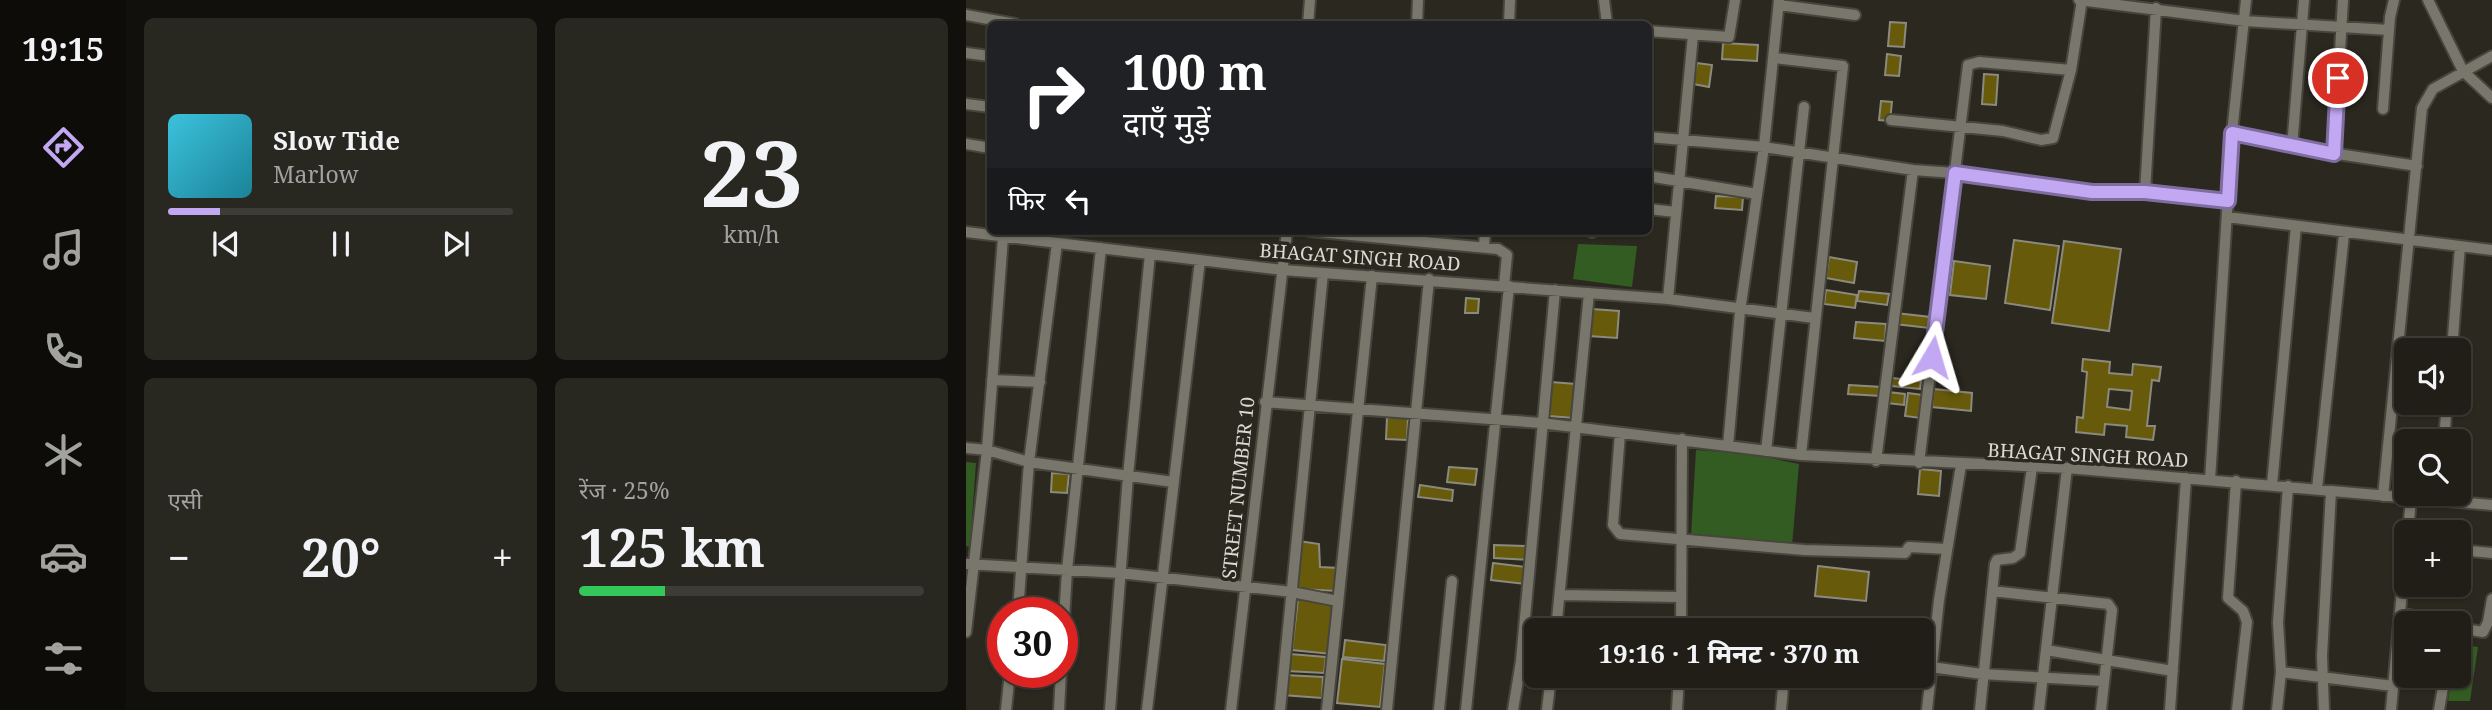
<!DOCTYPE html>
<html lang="hi">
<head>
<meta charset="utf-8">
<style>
  :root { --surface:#201e17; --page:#282720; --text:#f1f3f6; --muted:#a2a2a1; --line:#3d3c36; --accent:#c2a8f3 }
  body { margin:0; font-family:"Noto Serif","Noto Sans Devanagari",serif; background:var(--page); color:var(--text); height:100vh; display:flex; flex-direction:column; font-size:26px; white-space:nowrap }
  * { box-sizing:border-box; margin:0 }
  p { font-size:23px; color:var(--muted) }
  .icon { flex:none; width:38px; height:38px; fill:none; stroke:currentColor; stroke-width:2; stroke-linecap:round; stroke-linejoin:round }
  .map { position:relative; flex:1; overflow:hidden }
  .side { display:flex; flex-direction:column; gap:18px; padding:18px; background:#12100d; width:840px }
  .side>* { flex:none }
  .guide { position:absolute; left:21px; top:21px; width:665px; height:214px; border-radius:10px; box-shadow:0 2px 5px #0004,0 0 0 2px var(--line); background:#202124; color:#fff; overflow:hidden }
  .controls { position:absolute; left:1428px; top:338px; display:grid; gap:14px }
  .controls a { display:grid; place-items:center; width:77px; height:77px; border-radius:10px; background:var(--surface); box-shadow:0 2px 5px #0004,0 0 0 2px var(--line); font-size:35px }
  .speed { position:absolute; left:21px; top:597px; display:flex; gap:14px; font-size:35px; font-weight:700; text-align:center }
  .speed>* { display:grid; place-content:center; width:91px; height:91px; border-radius:50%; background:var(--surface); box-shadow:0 2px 5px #0004,0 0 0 2px var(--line); line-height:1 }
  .speed .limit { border:10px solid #d22; background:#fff; color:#111 }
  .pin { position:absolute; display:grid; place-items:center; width:60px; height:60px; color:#fff; margin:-30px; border:4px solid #fff; border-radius:50%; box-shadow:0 2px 7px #0007 }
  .me { position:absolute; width:77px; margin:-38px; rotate:7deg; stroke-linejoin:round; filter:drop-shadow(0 0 5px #0008) }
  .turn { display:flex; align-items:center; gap:24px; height:147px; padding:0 21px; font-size:32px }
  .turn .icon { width:91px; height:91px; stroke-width:2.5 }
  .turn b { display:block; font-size:49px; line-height:60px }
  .then { display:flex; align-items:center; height:66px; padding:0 21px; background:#0003; gap:14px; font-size:26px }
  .big { font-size:52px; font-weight:700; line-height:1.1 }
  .side .card { flex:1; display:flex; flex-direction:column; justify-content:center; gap:10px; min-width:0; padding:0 24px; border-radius:10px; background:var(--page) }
  .side .dial { align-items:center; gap:0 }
  .dial b { font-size:91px; line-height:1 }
  .song { display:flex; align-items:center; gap:21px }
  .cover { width:84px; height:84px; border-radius:10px; background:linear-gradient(135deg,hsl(190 70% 55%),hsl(190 70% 35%)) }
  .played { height:7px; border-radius:4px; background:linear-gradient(90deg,var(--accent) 15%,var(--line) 15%) }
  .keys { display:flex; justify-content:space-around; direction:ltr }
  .heat { display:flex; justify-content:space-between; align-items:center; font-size:38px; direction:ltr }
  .charge { height:10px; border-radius:5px; background:linear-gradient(90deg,#34c759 25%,var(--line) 0) }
  .side .tiles { flex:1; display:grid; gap:18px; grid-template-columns:repeat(2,1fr) }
  .trip { position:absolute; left:558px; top:618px; width:410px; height:70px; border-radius:10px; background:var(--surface); box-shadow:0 2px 5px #0004,0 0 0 2px var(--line); font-weight:700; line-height:70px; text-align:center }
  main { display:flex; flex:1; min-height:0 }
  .tab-bar { display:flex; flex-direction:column; width:126px; justify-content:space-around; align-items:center; background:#0d0c09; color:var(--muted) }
  .tab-bar .icon { width:49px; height:49px }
  .tab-bar .on { color:var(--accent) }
  .tab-bar b { font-size:32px; color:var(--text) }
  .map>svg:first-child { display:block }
  .green { fill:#335c22 }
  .building { fill:#675a0a; stroke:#8c8a7e; stroke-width:2; fill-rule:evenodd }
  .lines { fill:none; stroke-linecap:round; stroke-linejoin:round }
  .street-casing { stroke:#47453d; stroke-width:14 }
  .street { stroke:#79776b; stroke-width:10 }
  .route-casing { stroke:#7e6d9e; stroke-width:18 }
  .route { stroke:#c2a8f3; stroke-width:12 }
  .labels { text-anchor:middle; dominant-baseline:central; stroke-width:7; stroke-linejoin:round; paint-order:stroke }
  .street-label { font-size:19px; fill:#dbdad3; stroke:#2a281f }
</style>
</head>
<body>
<main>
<nav class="tab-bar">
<b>19:15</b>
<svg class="icon on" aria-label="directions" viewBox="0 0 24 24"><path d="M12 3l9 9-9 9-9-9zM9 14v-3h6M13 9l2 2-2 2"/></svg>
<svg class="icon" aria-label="music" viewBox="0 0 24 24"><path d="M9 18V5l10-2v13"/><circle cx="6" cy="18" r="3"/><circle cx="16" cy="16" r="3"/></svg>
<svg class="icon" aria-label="phone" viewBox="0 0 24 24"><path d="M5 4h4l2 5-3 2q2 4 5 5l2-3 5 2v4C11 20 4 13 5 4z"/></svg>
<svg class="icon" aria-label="climate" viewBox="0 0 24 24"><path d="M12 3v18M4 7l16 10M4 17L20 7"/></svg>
<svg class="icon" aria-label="car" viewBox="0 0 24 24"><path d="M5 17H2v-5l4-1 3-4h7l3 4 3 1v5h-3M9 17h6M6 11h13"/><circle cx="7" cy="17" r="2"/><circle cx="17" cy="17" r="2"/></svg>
<svg class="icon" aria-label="filters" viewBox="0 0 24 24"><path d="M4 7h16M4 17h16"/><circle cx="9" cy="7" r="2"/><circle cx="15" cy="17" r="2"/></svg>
</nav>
<section class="side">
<div class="tiles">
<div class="card">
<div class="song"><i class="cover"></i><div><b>Slow Tide</b><p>Marlow</p></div></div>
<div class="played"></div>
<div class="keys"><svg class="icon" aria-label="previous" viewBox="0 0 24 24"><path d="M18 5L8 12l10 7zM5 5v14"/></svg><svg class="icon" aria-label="pause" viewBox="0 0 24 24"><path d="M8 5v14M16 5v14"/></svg><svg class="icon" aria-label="next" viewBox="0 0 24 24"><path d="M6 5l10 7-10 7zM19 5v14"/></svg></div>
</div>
<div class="card dial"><b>23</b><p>km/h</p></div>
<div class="card"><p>एसी</p>
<div class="heat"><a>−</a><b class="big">20°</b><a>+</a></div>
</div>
<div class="card"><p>रेंज · 25%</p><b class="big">125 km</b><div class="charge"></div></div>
</div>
</section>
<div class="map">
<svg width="1526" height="710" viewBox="0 0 1526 710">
  <rect width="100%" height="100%" fill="#2a281f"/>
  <path class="green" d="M612,244L671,246L666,287L607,279Z
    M730,450L784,454L833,464L826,546L725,536Z
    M0,462L10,463L4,547L0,546Z
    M1493,644L1512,647L1504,701H1482L1486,676H1493Z"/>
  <path class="building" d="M924,22L940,23L938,47L922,46Z
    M757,43L792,45L791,61L756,59Z
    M921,54L935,56L933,76L919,75Z
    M731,63L746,65L743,87L727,84Z
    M1018,74L1032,75L1030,105L1016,104Z
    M915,101L926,102L924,121L913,120Z
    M750,196L777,197L776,210L749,208Z
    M1048,240L1093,246L1084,310L1039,303Z
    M1098,241L1155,249L1143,331L1086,323Z
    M863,257L891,262L888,283L860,278Z
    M988,261L1024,266L1020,299L984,295Z
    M860,290L891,295L889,308L858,304Z
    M893,291L923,294L921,305L891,301Z
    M500,298L513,299L512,313H499Z
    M626,309L653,311L651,338L623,336Z
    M930,313L964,317L963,328L929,324Z
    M890,322L920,324L919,341L888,338Z
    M1117,359L1144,362L1143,373L1166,375L1167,364L1195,367L1193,381L1186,380L1181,426H1189L1187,440L1160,437L1161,426L1139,424L1138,435L1110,432L1111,417L1117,418L1121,372L1116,371ZM1143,389L1166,391L1164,410L1141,407Z
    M926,378L955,381L954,389L926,386Z
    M585,382L610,384L608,418L583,416Z
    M883,385L916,387L915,396L882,394Z
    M968,389L1006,393L1005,411L966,407Z
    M922,392L939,394L938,405L921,403Z
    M942,393L957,395L954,418L939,416Z
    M421,417L442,418L441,440L420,439Z
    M483,467L511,469L509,485L481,482Z
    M954,469L975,471L973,496L952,494Z
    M86,473L103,474L101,493L85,492Z
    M454,485L487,490L486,501L452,497Z
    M333,541L353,544L354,567L374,568L372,591L330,589Z
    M528,545L564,546V560L528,558Z
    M527,563L561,567L559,584L525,580Z
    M852,566L903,572L900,601L849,596Z
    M332,599L370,602L365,654L326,650Z
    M379,640L420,645L418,661L377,657Z
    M324,654L360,657L358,673L321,671Z
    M376,659L419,664L414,707L371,703Z
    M319,675L357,677L356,698L316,695Z"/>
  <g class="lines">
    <defs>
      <path id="street" d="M638,0L641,24
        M1113,0L1279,21L1423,30
        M1462,0L1497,71L1526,98
        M813,5L889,15
        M0,15L49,24
        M342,24L344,0
        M451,24L452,0
        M543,24L544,0
        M682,31L763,37L769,0
        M0,53L24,56
        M809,58L877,66L835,455
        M0,104L24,107
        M1417,109L1424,17L1428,0
        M925,120L1037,131L1075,140L1087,138L1105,70L1116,0
        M1266,133L1326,147L1451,166
        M682,137L798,147L947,170L989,173L1126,192H1179L1262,202
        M0,144L24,148
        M1326,147L1338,0
        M1368,154L1377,0
        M682,176L791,194
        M1179,192L1190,8
        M682,209L710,212
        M1261,217L1526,250
        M343,231L532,249L541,255L538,286
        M0,232L317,270L702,299L848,318
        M626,232V231
        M518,246L519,231
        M702,299L727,35
        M1486,350L1494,246
        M26,380L74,382
        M299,402L575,423L835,455L1101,468L1526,505
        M654,433L647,525L654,534L838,550L939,553L943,547L981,549
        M1478,441L1481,402
        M762,446L774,311L798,147L813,0
        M0,448L21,450L63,462L207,482
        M800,451L838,107
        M910,461L947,170
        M953,463L1002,65L1013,62L1105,70
        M1244,480L1266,133L1280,0
        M1270,481L1262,598L1277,611L1281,622L1271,710
        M1306,485L1330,226
        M1351,489L1378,234
        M1417,496L1456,108L1467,89L1526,56
        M1442,532L1445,499
        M1493,550L1526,553
        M0,564L154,573L326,592L372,601
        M1026,591L1142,604L1146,610L1135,710
        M594,595L713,597
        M52,612L63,462L91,243
        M1436,613L1473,623
        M1493,628L1517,632L1522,622L1526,599
        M590,630L623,293
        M715,630L716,439
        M0,632L21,450L37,237
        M1080,650L1207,671
        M96,652L101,570L135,248
        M965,667L1016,674L1137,681
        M1315,672L1427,686
        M40,710L44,672
        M93,710L95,672
        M144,710L162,476L184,254
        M181,710L234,260
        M265,710L321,231
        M314,710L357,273
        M361,710L406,276
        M421,710L463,279
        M473,710L486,581
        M500,710L543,286
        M547,710L555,661L589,290
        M581,710L585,676
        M711,710L713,676
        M815,710L818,676
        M961,710L973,600L995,465
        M1014,710L1029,564L1031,560L1047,558L1054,553L1066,467
        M1073,710L1101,468
        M1204,710L1220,478
        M1311,710L1315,672L1312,622L1322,486
        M1358,710L1356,656L1365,491
        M1425,710L1440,547
        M1473,710L1479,676"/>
    </defs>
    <use href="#street" class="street-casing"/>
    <use href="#street" class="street"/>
  </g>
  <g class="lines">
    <defs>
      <path id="route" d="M966,357L989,173L1126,192H1179L1262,201L1266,133L1368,154L1372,78"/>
    </defs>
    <use href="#route" class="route-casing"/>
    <use href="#route" class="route"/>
  </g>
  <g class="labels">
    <g class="street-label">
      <text transform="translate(394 257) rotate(4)">BHAGAT SINGH ROAD</text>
      <text transform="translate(1122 455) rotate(3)">BHAGAT SINGH ROAD</text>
      <text transform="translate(272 488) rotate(-84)">STREET NUMBER 10</text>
    </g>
  </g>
</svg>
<div class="controls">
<a><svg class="icon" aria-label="sound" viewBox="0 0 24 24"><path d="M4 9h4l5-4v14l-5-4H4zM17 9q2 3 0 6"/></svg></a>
<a><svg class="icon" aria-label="search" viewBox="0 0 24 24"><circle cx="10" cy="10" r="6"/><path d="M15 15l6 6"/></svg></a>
<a>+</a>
<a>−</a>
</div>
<div class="speed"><div class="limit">30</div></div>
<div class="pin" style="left:1372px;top:78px;background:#d93025"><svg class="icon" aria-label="arrive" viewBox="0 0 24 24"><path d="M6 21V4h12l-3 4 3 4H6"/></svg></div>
<svg class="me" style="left:966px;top:357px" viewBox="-20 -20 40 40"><path d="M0-17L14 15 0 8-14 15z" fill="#c2a8f3" stroke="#fff" stroke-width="4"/></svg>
<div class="trip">19:16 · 1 मिनट · 370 m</div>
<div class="guide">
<div class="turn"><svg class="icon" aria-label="right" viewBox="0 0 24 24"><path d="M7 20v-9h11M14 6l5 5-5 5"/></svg><div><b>100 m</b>दाएँ मुड़ें</div></div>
<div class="then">फिर<svg class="icon" aria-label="left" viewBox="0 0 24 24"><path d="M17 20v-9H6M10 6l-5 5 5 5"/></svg></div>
</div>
</div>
</main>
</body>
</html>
